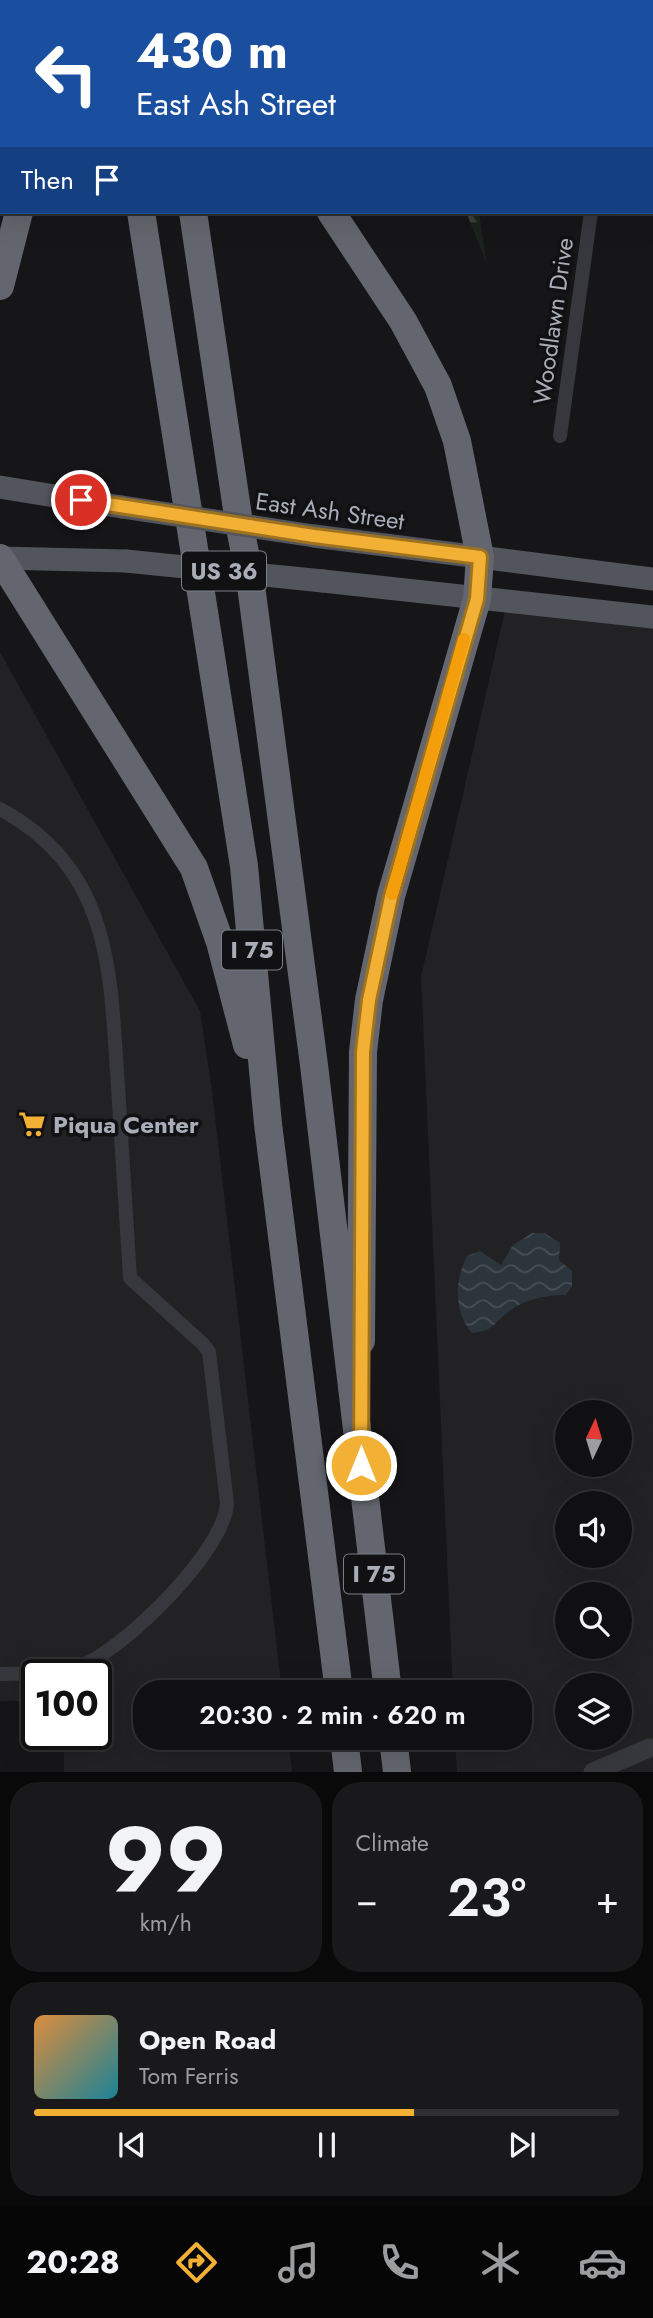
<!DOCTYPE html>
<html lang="en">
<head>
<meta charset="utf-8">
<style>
  :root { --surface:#101012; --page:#19191b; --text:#f1f3f6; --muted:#9c9d9f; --line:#303032; --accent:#f2b134 }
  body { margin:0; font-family:Jost,sans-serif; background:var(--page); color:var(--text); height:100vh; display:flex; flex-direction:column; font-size:26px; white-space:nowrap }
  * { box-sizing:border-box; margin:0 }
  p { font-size:23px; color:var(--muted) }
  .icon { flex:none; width:38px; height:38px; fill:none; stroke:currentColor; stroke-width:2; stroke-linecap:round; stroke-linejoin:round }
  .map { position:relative; height:1772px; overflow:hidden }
  .sheet { display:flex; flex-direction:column; gap:10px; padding:10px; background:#09090a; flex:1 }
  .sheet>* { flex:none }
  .hud { position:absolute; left:0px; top:0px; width:654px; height:214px; box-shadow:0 7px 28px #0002,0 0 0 2px var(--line); background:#1a4fa0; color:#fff; overflow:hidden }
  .needle { width:46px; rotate:4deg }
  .tools { position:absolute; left:555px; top:1400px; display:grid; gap:14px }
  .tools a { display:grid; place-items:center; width:77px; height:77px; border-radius:50%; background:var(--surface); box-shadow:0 7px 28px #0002,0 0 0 2px var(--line); font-size:35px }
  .speed { position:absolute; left:21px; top:1659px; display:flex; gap:14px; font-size:35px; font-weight:700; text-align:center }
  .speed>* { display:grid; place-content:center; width:91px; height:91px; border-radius:50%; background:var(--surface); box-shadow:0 7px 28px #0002,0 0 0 2px var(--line); line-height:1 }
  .speed .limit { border:4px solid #111; border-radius:10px; background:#fff; color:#111 }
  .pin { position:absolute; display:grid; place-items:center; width:60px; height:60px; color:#fff; margin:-30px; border:4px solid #fff; border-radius:50%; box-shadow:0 2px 7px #0007 }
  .me { position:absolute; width:77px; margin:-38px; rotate:0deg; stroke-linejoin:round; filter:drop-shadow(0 0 5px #0008) }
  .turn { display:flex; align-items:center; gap:24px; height:147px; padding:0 21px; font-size:32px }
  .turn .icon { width:91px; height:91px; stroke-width:2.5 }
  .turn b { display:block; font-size:49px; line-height:60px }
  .then { display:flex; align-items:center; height:66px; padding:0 21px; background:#0003; gap:14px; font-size:26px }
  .big { font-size:52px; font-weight:600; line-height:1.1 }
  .sheet .card { flex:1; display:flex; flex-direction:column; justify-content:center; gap:10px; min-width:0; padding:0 24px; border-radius:28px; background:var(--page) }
  .sheet .dial { align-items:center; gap:0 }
  .dial b { font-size:91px; line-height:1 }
  .song { display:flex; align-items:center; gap:21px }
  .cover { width:84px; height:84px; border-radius:10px; background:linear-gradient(135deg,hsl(30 70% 55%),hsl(190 70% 35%)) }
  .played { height:7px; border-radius:4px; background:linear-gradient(90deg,var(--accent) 65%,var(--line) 65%) }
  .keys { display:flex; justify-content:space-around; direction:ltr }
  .heat { display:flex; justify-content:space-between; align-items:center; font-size:38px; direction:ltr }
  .sheet .tiles { flex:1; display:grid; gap:10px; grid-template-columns:1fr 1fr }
  .card:last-child { grid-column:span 2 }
  .trip { position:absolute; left:133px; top:1680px; width:399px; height:70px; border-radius:28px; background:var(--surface); box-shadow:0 7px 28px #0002,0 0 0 2px var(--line); font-weight:600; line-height:70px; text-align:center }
  .dock { display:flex; height:112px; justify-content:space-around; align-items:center; background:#060607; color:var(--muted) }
  .dock .icon { width:49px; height:49px }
  .dock .selected { color:var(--accent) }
  .dock b { font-size:32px; color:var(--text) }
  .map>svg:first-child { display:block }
  .built { fill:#222225; fill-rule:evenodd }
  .forest { fill:url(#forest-firs) }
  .water { fill:url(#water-waves) }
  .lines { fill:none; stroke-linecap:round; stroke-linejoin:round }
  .minor { stroke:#37383d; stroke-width:14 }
  .tertiary { stroke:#37383d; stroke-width:19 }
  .primary { stroke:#53555c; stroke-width:23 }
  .motorway { stroke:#63666e; stroke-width:28 }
  .primary-bridge { stroke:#53555c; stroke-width:23 }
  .route-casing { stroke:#9d7322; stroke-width:18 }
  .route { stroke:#f2b134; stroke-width:12 }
  .slow { stroke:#f59e0b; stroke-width:12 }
  .labels { text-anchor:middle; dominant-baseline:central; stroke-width:7; stroke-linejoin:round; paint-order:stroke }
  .shield { fill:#111113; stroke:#7b7e86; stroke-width:2 }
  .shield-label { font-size:23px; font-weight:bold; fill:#a8adb8 }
  .street-label { font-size:24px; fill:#a8adb8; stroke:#111113 }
  .poi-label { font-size:24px; font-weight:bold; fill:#a8adb8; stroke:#111113; text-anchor:start }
</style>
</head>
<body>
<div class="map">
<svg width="653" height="1772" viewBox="0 0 653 1772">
  <defs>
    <pattern id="forest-firs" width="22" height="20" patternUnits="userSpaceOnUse" patternTransform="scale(1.75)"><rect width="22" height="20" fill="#1c231d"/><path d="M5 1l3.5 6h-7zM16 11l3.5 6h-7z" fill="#3a403c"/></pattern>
    <pattern id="water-waves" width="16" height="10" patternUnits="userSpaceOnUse" patternTransform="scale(1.75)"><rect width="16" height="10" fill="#2c353c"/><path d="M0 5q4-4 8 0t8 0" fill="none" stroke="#485056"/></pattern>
  </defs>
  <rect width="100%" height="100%" fill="#161618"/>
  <path class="built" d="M507,602L653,617V1772H457L455,1738H520V1692H453L421,977ZM567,1412H620V1465H567ZM567,1503H620V1556H567ZM567,1594H620V1647H567ZM567,1685H620V1738H567Z
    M0,652L200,1011L212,1091L282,1692H145V1738H288L292,1772H64V1734H96V1675H37V1701H0Z"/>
  <path class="forest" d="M466,212H479L486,261Z"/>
  <path class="water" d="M532,1233H544L560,1243L559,1260L572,1271V1286L566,1295C545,1295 525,1299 508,1312C493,1324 493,1331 472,1333C454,1312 454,1281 467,1256L480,1251L501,1265L513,1245Z"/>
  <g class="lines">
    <path class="minor" d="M622,2L623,0
      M560,436L591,212
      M0,809C114,871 110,975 118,1087C122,1151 126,1214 130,1278L203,1344L209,1352L227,1503C225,1550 128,1645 85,1664C59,1676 28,1673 0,1674"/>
    <path class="tertiary" d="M593,1772L649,1748"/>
    <path class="primary" d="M0,487L122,507
      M314,536L653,579
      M0,558L126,561
      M323,581L653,617"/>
    <path class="motorway" d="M107,0V2
      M162,0L163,2
      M209,0L210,2
      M67,2V0
      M141,212L244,866L268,1124L339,1692
      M193,212L239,523L250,578L314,1065L388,1692
      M331,212L403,321L438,386L457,441L480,557L477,599L391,896L369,1000L363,1052L361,1341
      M0,286L19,212
      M0,558L194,868L220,942L247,1045
      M344,1738L348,1772
      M393,1738L397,1772"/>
    <path class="primary-bridge" d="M122,507L314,536
      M126,561L323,581"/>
  </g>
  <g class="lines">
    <defs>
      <path id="route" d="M81,500L314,536L480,557L477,599L391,897L369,1000L363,1052L361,1465"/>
    </defs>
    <use href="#route" class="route-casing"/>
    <use href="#route" class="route"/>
    <path class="slow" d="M392,894L464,639"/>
  </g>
  <defs>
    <symbol id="supermarket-bare" viewBox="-9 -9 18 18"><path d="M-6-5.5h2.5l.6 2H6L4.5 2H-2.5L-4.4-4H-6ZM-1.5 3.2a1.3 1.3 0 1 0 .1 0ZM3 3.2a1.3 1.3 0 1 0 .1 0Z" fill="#f2b134" stroke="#111113" stroke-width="2.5" paint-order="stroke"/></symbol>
  </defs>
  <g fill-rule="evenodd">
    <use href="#supermarket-bare" x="13" y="1105" width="38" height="38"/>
  </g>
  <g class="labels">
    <g class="shield">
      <rect x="182" y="551.5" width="84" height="39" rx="5"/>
      <rect x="222" y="930.5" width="60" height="39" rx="5"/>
      <rect x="344" y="1554.5" width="60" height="39" rx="5"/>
    </g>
    <g class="shield-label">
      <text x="224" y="571">US 36</text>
      <text x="252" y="950">I 75</text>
      <text x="374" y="1574">I 75</text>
    </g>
    <g class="street-label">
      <text transform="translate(553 321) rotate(-82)">Woodlawn Drive</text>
      <text transform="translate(330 511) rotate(8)">East Ash Street</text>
    </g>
    <g class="poi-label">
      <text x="53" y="1124">Piqua Center</text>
    </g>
  </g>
</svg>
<div class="tools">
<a><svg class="needle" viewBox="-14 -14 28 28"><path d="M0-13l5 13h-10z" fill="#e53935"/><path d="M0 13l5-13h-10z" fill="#9c9d9f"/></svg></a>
<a><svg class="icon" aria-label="sound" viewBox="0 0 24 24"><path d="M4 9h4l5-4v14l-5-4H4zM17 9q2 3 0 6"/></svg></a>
<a><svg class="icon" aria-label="search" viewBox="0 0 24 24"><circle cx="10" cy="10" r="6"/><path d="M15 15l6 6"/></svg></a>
<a><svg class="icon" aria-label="layers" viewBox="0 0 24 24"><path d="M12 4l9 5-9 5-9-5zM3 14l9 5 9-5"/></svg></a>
</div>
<div class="speed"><div class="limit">100</div></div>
<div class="pin" style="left:81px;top:500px;background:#d93025"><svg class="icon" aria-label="arrive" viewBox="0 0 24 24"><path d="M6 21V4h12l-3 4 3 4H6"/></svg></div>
<svg class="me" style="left:361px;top:1465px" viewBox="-20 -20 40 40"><circle r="17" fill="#f2b134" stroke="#fff" stroke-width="3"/><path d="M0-11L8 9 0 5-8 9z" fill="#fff"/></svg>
<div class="trip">20:30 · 2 min · 620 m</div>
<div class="hud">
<div class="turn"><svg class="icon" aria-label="left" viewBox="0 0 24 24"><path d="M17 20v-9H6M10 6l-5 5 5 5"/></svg><div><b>430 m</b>East Ash Street</div></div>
<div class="then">Then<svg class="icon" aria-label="arrive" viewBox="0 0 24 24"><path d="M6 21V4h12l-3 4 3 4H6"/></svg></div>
</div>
</div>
<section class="sheet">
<div class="tiles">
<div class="card dial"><b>99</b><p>km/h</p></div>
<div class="card"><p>Climate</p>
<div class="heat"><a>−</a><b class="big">23°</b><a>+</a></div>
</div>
<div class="card">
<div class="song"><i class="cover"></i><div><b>Open Road</b><p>Tom Ferris</p></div></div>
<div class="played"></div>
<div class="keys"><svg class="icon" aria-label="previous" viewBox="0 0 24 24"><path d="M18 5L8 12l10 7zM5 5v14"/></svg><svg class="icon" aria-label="pause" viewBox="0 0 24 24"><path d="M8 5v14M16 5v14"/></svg><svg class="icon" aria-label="next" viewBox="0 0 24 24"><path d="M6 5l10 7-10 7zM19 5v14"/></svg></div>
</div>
</div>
</section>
<nav class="dock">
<b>20:28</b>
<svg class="icon selected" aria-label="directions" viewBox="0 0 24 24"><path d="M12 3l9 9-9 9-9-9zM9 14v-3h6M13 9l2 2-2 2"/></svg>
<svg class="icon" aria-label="music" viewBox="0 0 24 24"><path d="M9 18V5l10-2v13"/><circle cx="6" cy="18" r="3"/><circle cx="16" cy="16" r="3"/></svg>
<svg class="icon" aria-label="phone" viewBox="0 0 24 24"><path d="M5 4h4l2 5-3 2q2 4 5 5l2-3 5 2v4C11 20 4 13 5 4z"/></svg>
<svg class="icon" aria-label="climate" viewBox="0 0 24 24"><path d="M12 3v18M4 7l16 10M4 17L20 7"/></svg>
<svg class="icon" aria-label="car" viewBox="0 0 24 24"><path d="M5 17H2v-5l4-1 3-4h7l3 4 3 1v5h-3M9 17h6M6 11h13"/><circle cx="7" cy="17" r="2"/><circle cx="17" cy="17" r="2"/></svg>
</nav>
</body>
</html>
